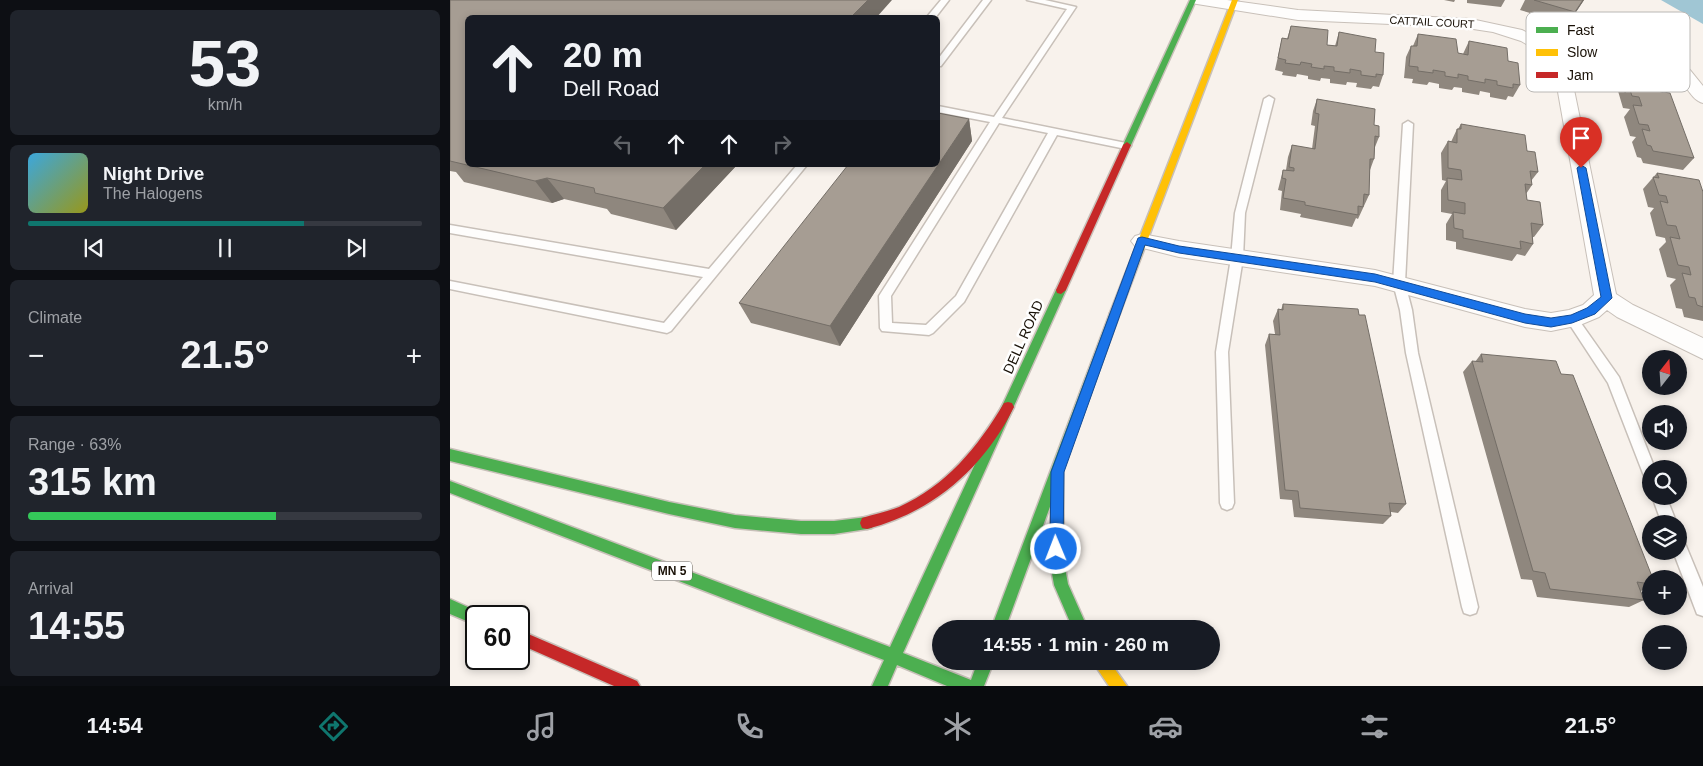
<!DOCTYPE html>
<html lang="en">
<head>
<meta charset="utf-8">
<style>
  :root { --surface:#171b24; --page:#20242c; --text:#f1f3f6; --muted:#9ea1a6; --line:#363941; --accent:#0f766e }
  body { margin:0; font-family:Arial,sans-serif; background:var(--page); color:var(--text); height:100vh; display:flex; flex-direction:column; font-size:19px; white-space:nowrap }
  * { box-sizing:border-box; margin:0 }
  p { font-size:16px; color:var(--muted) }
  .icon { flex:none; width:28px; height:28px; fill:none; stroke:currentColor; stroke-width:2; stroke-linecap:round; stroke-linejoin:round }
  .map { position:relative; flex:1; overflow:hidden }
  .sheet { display:flex; flex-direction:column; gap:10px; padding:10px; background:#0d0f14; width:450px }
  .sheet>* { flex:none }
  .hud { position:absolute; left:15px; top:15px; width:475px; height:152px; border-radius:8px; box-shadow:0 2px 8px #0003; background:#171b24; color:var(--text); overflow:hidden }
  .needle { width:32px; rotate:17deg }
  .fabs { position:absolute; left:1192px; top:350px; display:grid; gap:10px }
  .fabs a { display:grid; place-items:center; width:45px; height:45px; border-radius:50%; background:var(--surface); box-shadow:0 2px 8px #0003; font-size:25px }
  .speed { position:absolute; left:15px; top:605px; display:flex; gap:10px; font-size:25px; font-weight:700; text-align:center }
  .speed>* { display:grid; place-content:center; width:65px; height:65px; border-radius:50%; background:var(--surface); box-shadow:0 2px 8px #0003; line-height:1 }
  .speed .limit { border:2px solid #111; border-radius:8px; background:#fff; color:#111 }
  .pin { position:absolute; display:grid; place-items:center; width:42px; height:42px; color:#fff; margin:-51px -21px; border-radius:50% 50% 50% 0; rotate:-45deg; box-shadow:0 0 5px #0007 }
  .pin .icon { rotate:45deg }
  .me { position:absolute; width:55px; margin:-28px; rotate:359deg; stroke-linejoin:round; filter:drop-shadow(0 0 4px #0008) }
  .turn { display:flex; align-items:center; gap:18px; height:105px; padding:0 15px; font-size:22px }
  .turn .icon { width:65px; height:65px; stroke-width:2.5 }
  .turn b { display:block; font-size:35px; line-height:42px }
  .lanes { display:flex; align-items:center; height:48px; padding:0 15px; background:#0003; justify-content:center; gap:25px; direction:ltr }
  .lanes .off { opacity:.35 }
  .big { font-size:38px; font-weight:700; line-height:1.1 }
  .sheet .widget { flex:1; display:flex; flex-direction:column; justify-content:center; gap:8px; min-width:0; padding:0 18px; border-radius:8px; background:var(--page) }
  .sheet .dial { align-items:center; gap:0 }
  .dial b { font-size:65px; line-height:1 }
  .song { display:flex; align-items:center; gap:15px }
  .cover { width:60px; height:60px; border-radius:8px; background:linear-gradient(135deg,hsl(200 70% 55%),hsl(60 70% 35%)) }
  .played { height:5px; border-radius:2px; background:linear-gradient(90deg,var(--accent) 70%,var(--line) 70%) }
  .keys { display:flex; justify-content:space-around; direction:ltr }
  .heat { display:flex; justify-content:space-between; align-items:center; font-size:28px; direction:ltr }
  .charge { height:8px; border-radius:4px; background:linear-gradient(90deg,#34c759 63%,var(--line) 0) }
  .trip { position:absolute; left:482px; top:620px; width:288px; height:50px; border-radius:25px; background:var(--surface); box-shadow:0 2px 8px #0003; font-weight:700; line-height:50px; text-align:center }
  .tabs { display:flex; height:80px; justify-content:space-around; align-items:center; background:#090b0e; color:var(--muted) }
  .tabs .icon { width:35px; height:35px }
  .tabs .selected { color:var(--accent) }
  .tabs b { font-size:22px; color:var(--text) }
  main { display:flex; flex:1; min-height:0 }
  .map>svg:first-child { display:block }
  .water { fill:#a0c6d4 }
  .lines { fill:none; stroke-linecap:round; stroke-linejoin:round }
  .lane-casing { stroke:#c8c0b9; stroke-width:3 }
  .street-casing { stroke:#c8c0b9; stroke-width:2 }
  .fast-casing { stroke:#c8c0b9; stroke-width:3 }
  .slow-casing { stroke:#c8c0b9; stroke-width:3 }
  .jam-casing { stroke:#c8c0b9; stroke-width:3 }
  .lane { fill:#fefdfc; fill-rule:evenodd }
  .street { fill:#fefdfc; fill-rule:evenodd }
  .fast { fill:#4caf50; fill-rule:evenodd }
  .slow { fill:#ffc107; fill-rule:evenodd }
  .jam { fill:#c62828; fill-rule:evenodd }
  .wall { fill:#8f877e }
  .shaded-wall { fill:#746e67 }
  .building { fill:#a69d93; stroke:#746e67 }
  .route { fill:#1a73e8; stroke:#114b97 }
  .labels { text-anchor:middle; dominant-baseline:central; stroke-width:5; stroke-linejoin:round; paint-order:stroke }
  .far-street-label { font-size:11px; fill:#191107; stroke:#fff }
  .shield { fill:#fff; stroke:#5e5851; stroke-width:1 }
  .shield-label { font-size:12px; font-weight:bold; fill:#191107 }
  .street-label { font-size:14px; fill:#191107; stroke:#fff }
  .key { fill:#fff; stroke:#bab8b5; stroke-width:1 }
  .key-label { font-size:14px; fill:#191107 }
</style>
</head>
<body>
<main>
<section class="sheet">
<div class="widget dial"><b>53</b><p>km/h</p></div>
<div class="widget">
<div class="song"><i class="cover"></i><div><b>Night Drive</b><p>The Halogens</p></div></div>
<div class="played"></div>
<div class="keys"><svg class="icon" aria-label="previous" viewBox="0 0 24 24"><path d="M18 5L8 12l10 7zM5 5v14"/></svg><svg class="icon" aria-label="pause" viewBox="0 0 24 24"><path d="M8 5v14M16 5v14"/></svg><svg class="icon" aria-label="next" viewBox="0 0 24 24"><path d="M6 5l10 7-10 7zM19 5v14"/></svg></div>
</div>
<div class="widget"><p>Climate</p>
<div class="heat"><a>−</a><b class="big">21.5°</b><a>+</a></div>
</div>
<div class="widget"><p>Range · 63%</p><b class="big">315 km</b><div class="charge"></div></div>
<div class="widget"><p>Arrival</p><b class="big">14:55</b></div>
</section>
<div class="map">
<svg width="1253" height="686" viewBox="0 0 1253 686">
  <rect width="100%" height="100%" fill="#f8f2ec"/>
  <path class="water" d="M1211,0H1253V24Z"/>
  <g class="lines">
    <defs>
      <path id="lane" d="M491,0H499L485,18H476Z
        M533,0H541L491,66H488V59Z
        M577,0H595L626,7L552,118L676,143L681,146L676,149L607,135L514,302L483,333L479,335L432,331L430,328L429,296L540,122L488,112V106L544,117L617,9ZM549,123L598,133L506,296L476,325L442,323L441,296Z
        M819,96L824,99L795,213L793,258L778,352L784,503L782,508L777,510L772,508L770,503L766,352L781,258L785,213L814,99Z
        M958,121L963,124L955,283L962,310L968,353L1028,607L1026,613L1020,615L1014,613L1012,607L956,353L950,310L943,283L953,124Z
        M347,165H357L221,331L217,333L0,289V281L214,323L253,277L0,233V225L259,269Z
        M1122,314L1126,316L1169,377L1205,469H1201V482L1196,481L1194,476L1158,383L1116,319L1118,316Z
        M1202,496H1216L1227,524H1212Z
        M1229,539L1234,541L1253,587V616L1247,614L1223,551H1229Z"/>
      <path id="street" d="M740,0H777L848,10L1021,19L1072,30L1098,43L1135,38L1174,41L1207,51L1226,60L1240,70L1253,86V103C1241,100 1236,84 1227,76C1195,47 1148,44 1107,51L1121,75L1166,294L1183,305L1253,338V359L1167,317L1157,310L1149,317L1130,325L1101,331L1075,327L925,286L729,257L685,246L681,241L685,236L692,234L729,241L925,270L1075,309L1101,313L1119,310L1133,305L1144,295L1105,75L1097,59L1088,51L1071,41L1043,32L1010,27L848,20L747,4L742,3Z"/>
      <path id="fast" d="M740,0H746L681,145L680,147H674L673,145Z
        M611,286L616,290L453,653L521,680L528,661H544L534,686H497L447,665L438,686H422L434,660L0,493V481L440,647L606,290Z
        M665,309L670,313L613,470L614,562L618,584L638,629H623L604,585L600,562L601,504L555,629H541L660,313Z
        M0,449L219,502L285,515L351,521H384L417,517L422,518L424,523L422,528L417,529L384,534H351L285,528L219,514L0,461Z
        M0,599L31,613L33,616H26V625L0,614Z"/>
      <path id="slow" d="M782,0H788L670,313L665,317L661,316L660,313Z
        M642,661H659L677,686H659Z"/>
      <path id="jam" d="M677,142L681,145L616,290L611,294L607,293L606,290L673,145Z
        M558,402L562,403L564,407C534,468 483,512 417,529L412,528L410,523L412,518C424,514 437,512 449,507C496,486 528,447 554,403Z
        M69,630L187,681L190,686H164L69,644Z"/>
    </defs>
    <use href="#lane" class="lane-casing"/>
    <use href="#street" class="street-casing"/>
    <use href="#fast" class="fast-casing"/>
    <use href="#slow" class="slow-casing"/>
    <use href="#jam" class="jam-casing"/>
    <use href="#lane" class="lane"/>
    <use href="#street" class="street"/>
    <use href="#fast" class="fast"/>
    <use href="#slow" class="slow"/>
    <use href="#jam" class="jam"/>
  </g>
  <path class="wall" d="M0,0L287,165L226,230L161,214L157,209L114,199L102,203L14,182L6,172L0,171Z
    M994,0H1005L1004,2Z
    M1017,0H1055L1051,7L1017,3Z
    M1075,0H1134L1118,24L1070,10Z
    M841,26L877,45L885,46L889,32L925,52L933,75L929,87L923,86L921,89L906,87L907,83L897,82L896,85L880,83V79L871,78L870,81L858,79V76L847,74L846,77L832,75L833,72L825,70L832,38L837,39Z
    M968,34L1008,53L1013,54L1019,41L1058,61L1070,85L1063,97L1058,96L1056,100L1040,97V93L1030,91L1029,95L1012,92V88L1004,87L1002,90L989,88V84L979,82L977,85L962,83L963,79L954,78L956,57L961,46H963Z
    M1175,60L1215,81L1211,87L1244,158L1233,170L1193,163L1191,158L1187,157L1182,142L1186,137L1180,136L1174,117L1180,109L1173,108L1168,91L1171,87H1167L1163,74L1172,62H1173Z
    M867,99L924,125L929,137L925,147L924,159L920,170L919,195L908,219L906,218L902,227L850,217L851,214L830,210L832,191L828,190L833,170H836L838,157L842,145L862,149L865,126L861,125L863,111Z
    M519,119L522,141L390,346L301,323L289,303Z
    M1011,124L1077,151L1088,172L1081,181L1082,185L1076,194L1077,200L1093,225L1084,237H1083V244L1075,256L1067,254L1062,261L1006,249V242L996,240V224L1002,214L991,212V190L996,181L992,180L991,153L998,141L1001,142L1007,129H1008Z
    M1207,173L1253,192V321L1234,317L1232,309L1226,308L1220,285L1226,279L1217,277L1209,249L1216,242L1215,238L1206,236L1200,213L1204,208L1198,207L1193,189Z
    M833,304L956,504L948,513L941,512V516L933,524L844,517L842,500L830,499L815,345L819,334H825L823,321L828,309L831,310Z
    M1031,354L1111,374L1201,579V586L1191,591L1194,600L1179,607L1087,597L1082,580L1071,579L1013,372L1022,361L1025,362Z"/>
  <path class="shaded-wall" d="M418,0H442L426,18H400Z
    M1133,0H1134L1118,24L1125,12Z
    M519,119L522,141L390,346L380,326Z
    M255,165H287L226,230L213,208Z
    M97,178L114,199L102,203L85,181Z"/>
  <path class="building" d="M0,0H418L400,18H18V165H255L213,208L145,193L144,188L97,178L85,181L0,161Z
    M1084,0H1133L1125,12Z
    M841,26L878,30L877,45L887,46L889,32L926,39L925,52L934,53L933,75L926,74V77L911,75V71L900,69V73L884,71V67L874,66V69L861,67L862,64L851,62L850,65L835,63L836,60L828,58L832,38L838,39Z
    M968,34L1006,39L1008,53L1018,55L1019,41L1057,48L1058,61L1068,63L1070,85L1063,84V88L1047,85V81L1035,79V83L1018,80V76L1008,74V78L995,76V72L983,70V73L968,71V67L959,66L961,46H967Z
    M1178,82L1211,87L1213,92L1179,87L1175,93L1173,85L1179,86Z
    M1179,87L1220,93L1244,158L1203,151L1201,146L1197,145L1192,129L1200,131L1198,125L1189,124L1183,105L1192,106L1189,97L1182,96Z
    M867,99L925,109L924,125L929,126V137L925,136L924,159H920L919,195L914,194L913,207L908,206V215L855,205V202L833,198L836,179L832,178L833,170L844,171V168L839,167L842,145L865,149L869,114L865,113Z
    M488,113L519,119L380,326L289,303L398,165H488Z
    M1011,124L1075,135L1077,151L1085,152L1088,172L1080,171L1082,185L1075,184L1077,200L1090,202L1093,225L1081,223L1083,244L1070,241L1071,249L1013,238V230L1004,228L1003,212L1015,214V203L998,200L997,178L1012,180L1011,170L998,168V141L1007,143V129H1011Z
    M1207,173L1249,180L1253,192V307L1247,305L1245,298L1239,297L1232,273L1241,275L1239,267L1228,265L1220,237L1230,239L1226,226L1217,225L1210,201L1218,203L1216,196L1209,195L1203,177L1209,178Z
    M833,304L908,309L909,315H915L956,504L939,503L941,516L850,508L848,491L835,490L819,334L830,335L828,309L833,310Z
    M1031,354L1106,361L1111,374L1123,375L1203,579H1201V584L1187,582L1194,600L1100,589L1095,573L1083,571L1022,361L1033,362Z"/>
  <path class="route" d="M1131,165L1136,168L1162,298L1145,314L1122,323L1101,327L1075,323L925,282L729,253L695,245L614,472L613,549L611,554L606,556L602,554L600,549L601,472L688,238L692,237L729,246L925,274L1075,314L1101,318L1121,315L1137,308L1151,297L1127,168Z"/>
  <g class="labels">
    <g class="far-street-label">
      <text transform="translate(982 22) rotate(3)">CATTAIL COURT</text>
    </g>
    <rect class="shield" x="202" y="561.5" width="40" height="19" rx="4"/>
    <g class="shield-label">
      <text x="222" y="571">MN 5</text>
    </g>
    <g class="street-label">
      <text transform="translate(573 337) rotate(-66)">DELL ROAD</text>
    </g>
  </g>
  <rect x="1076" y="12" width="164" height="80" rx="8" class="key"/>
  <rect x="1086" y="27" width="22" height="6" fill="#4caf50"/>
  <rect x="1086" y="49" width="22" height="7" fill="#ffc107"/>
  <rect x="1086" y="72" width="22" height="6" fill="#c62828"/>
  <g class="key-label">
    <text x="1117" y="35">Fast</text>
    <text x="1117" y="57">Slow</text>
    <text x="1117" y="80">Jam</text>
  </g>
</svg>
<div class="fabs">
<a><svg class="needle" viewBox="-14 -14 28 28"><path d="M0-13l5 13h-10z" fill="#e53935"/><path d="M0 13l5-13h-10z" fill="#9ea1a6"/></svg></a>
<a><svg class="icon" aria-label="sound" viewBox="0 0 24 24"><path d="M4 9h4l5-4v14l-5-4H4zM17 9q2 3 0 6"/></svg></a>
<a><svg class="icon" aria-label="search" viewBox="0 0 24 24"><circle cx="10" cy="10" r="6"/><path d="M15 15l6 6"/></svg></a>
<a><svg class="icon" aria-label="layers" viewBox="0 0 24 24"><path d="M12 4l9 5-9 5-9-5zM3 14l9 5 9-5"/></svg></a>
<a>+</a>
<a>−</a>
</div>
<div class="speed"><div class="limit">60</div></div>
<div class="pin" style="left:1131px;top:168px;background:#d93025"><svg class="icon" aria-label="arrive" viewBox="0 0 24 24"><path d="M6 21V4h12l-3 4 3 4H6"/></svg></div>
<svg class="me" style="left:606px;top:549px" viewBox="-20 -20 40 40"><circle r="17" fill="#1a73e8" stroke="#fff" stroke-width="3"/><path d="M0-11L8 9 0 5-8 9z" fill="#fff"/></svg>
<div class="trip">14:55 · 1 min · 260 m</div>
<div class="hud">
<div class="turn"><svg class="icon" aria-label="ahead" viewBox="0 0 24 24"><path d="M12 20V5M6 11l6-6 6 6"/></svg><div><b>20 m</b>Dell Road</div></div>
<div class="lanes"><svg class="icon off" aria-label="left" viewBox="0 0 24 24"><path d="M17 20v-9H6M10 6l-5 5 5 5"/></svg><svg class="icon" aria-label="ahead" viewBox="0 0 24 24"><path d="M12 20V5M6 11l6-6 6 6"/></svg><svg class="icon" aria-label="ahead" viewBox="0 0 24 24"><path d="M12 20V5M6 11l6-6 6 6"/></svg><svg class="icon off" aria-label="right" viewBox="0 0 24 24"><path d="M7 20v-9h11M14 6l5 5-5 5"/></svg></div>
</div>
</div>
</main>
<nav class="tabs">
<b>14:54</b>
<svg class="icon selected" aria-label="directions" viewBox="0 0 24 24"><path d="M12 3l9 9-9 9-9-9zM9 14v-3h6M13 9l2 2-2 2"/></svg>
<svg class="icon" aria-label="music" viewBox="0 0 24 24"><path d="M9 18V5l10-2v13"/><circle cx="6" cy="18" r="3"/><circle cx="16" cy="16" r="3"/></svg>
<svg class="icon" aria-label="phone" viewBox="0 0 24 24"><path d="M5 4h4l2 5-3 2q2 4 5 5l2-3 5 2v4C11 20 4 13 5 4z"/></svg>
<svg class="icon" aria-label="climate" viewBox="0 0 24 24"><path d="M12 3v18M4 7l16 10M4 17L20 7"/></svg>
<svg class="icon" aria-label="car" viewBox="0 0 24 24"><path d="M5 17H2v-5l4-1 3-4h7l3 4 3 1v5h-3M9 17h6M6 11h13"/><circle cx="7" cy="17" r="2"/><circle cx="17" cy="17" r="2"/></svg>
<svg class="icon" aria-label="filters" viewBox="0 0 24 24"><path d="M4 7h16M4 17h16"/><circle cx="9" cy="7" r="2"/><circle cx="15" cy="17" r="2"/></svg>
<b>21.5°</b>
</nav>
</body>
</html>
